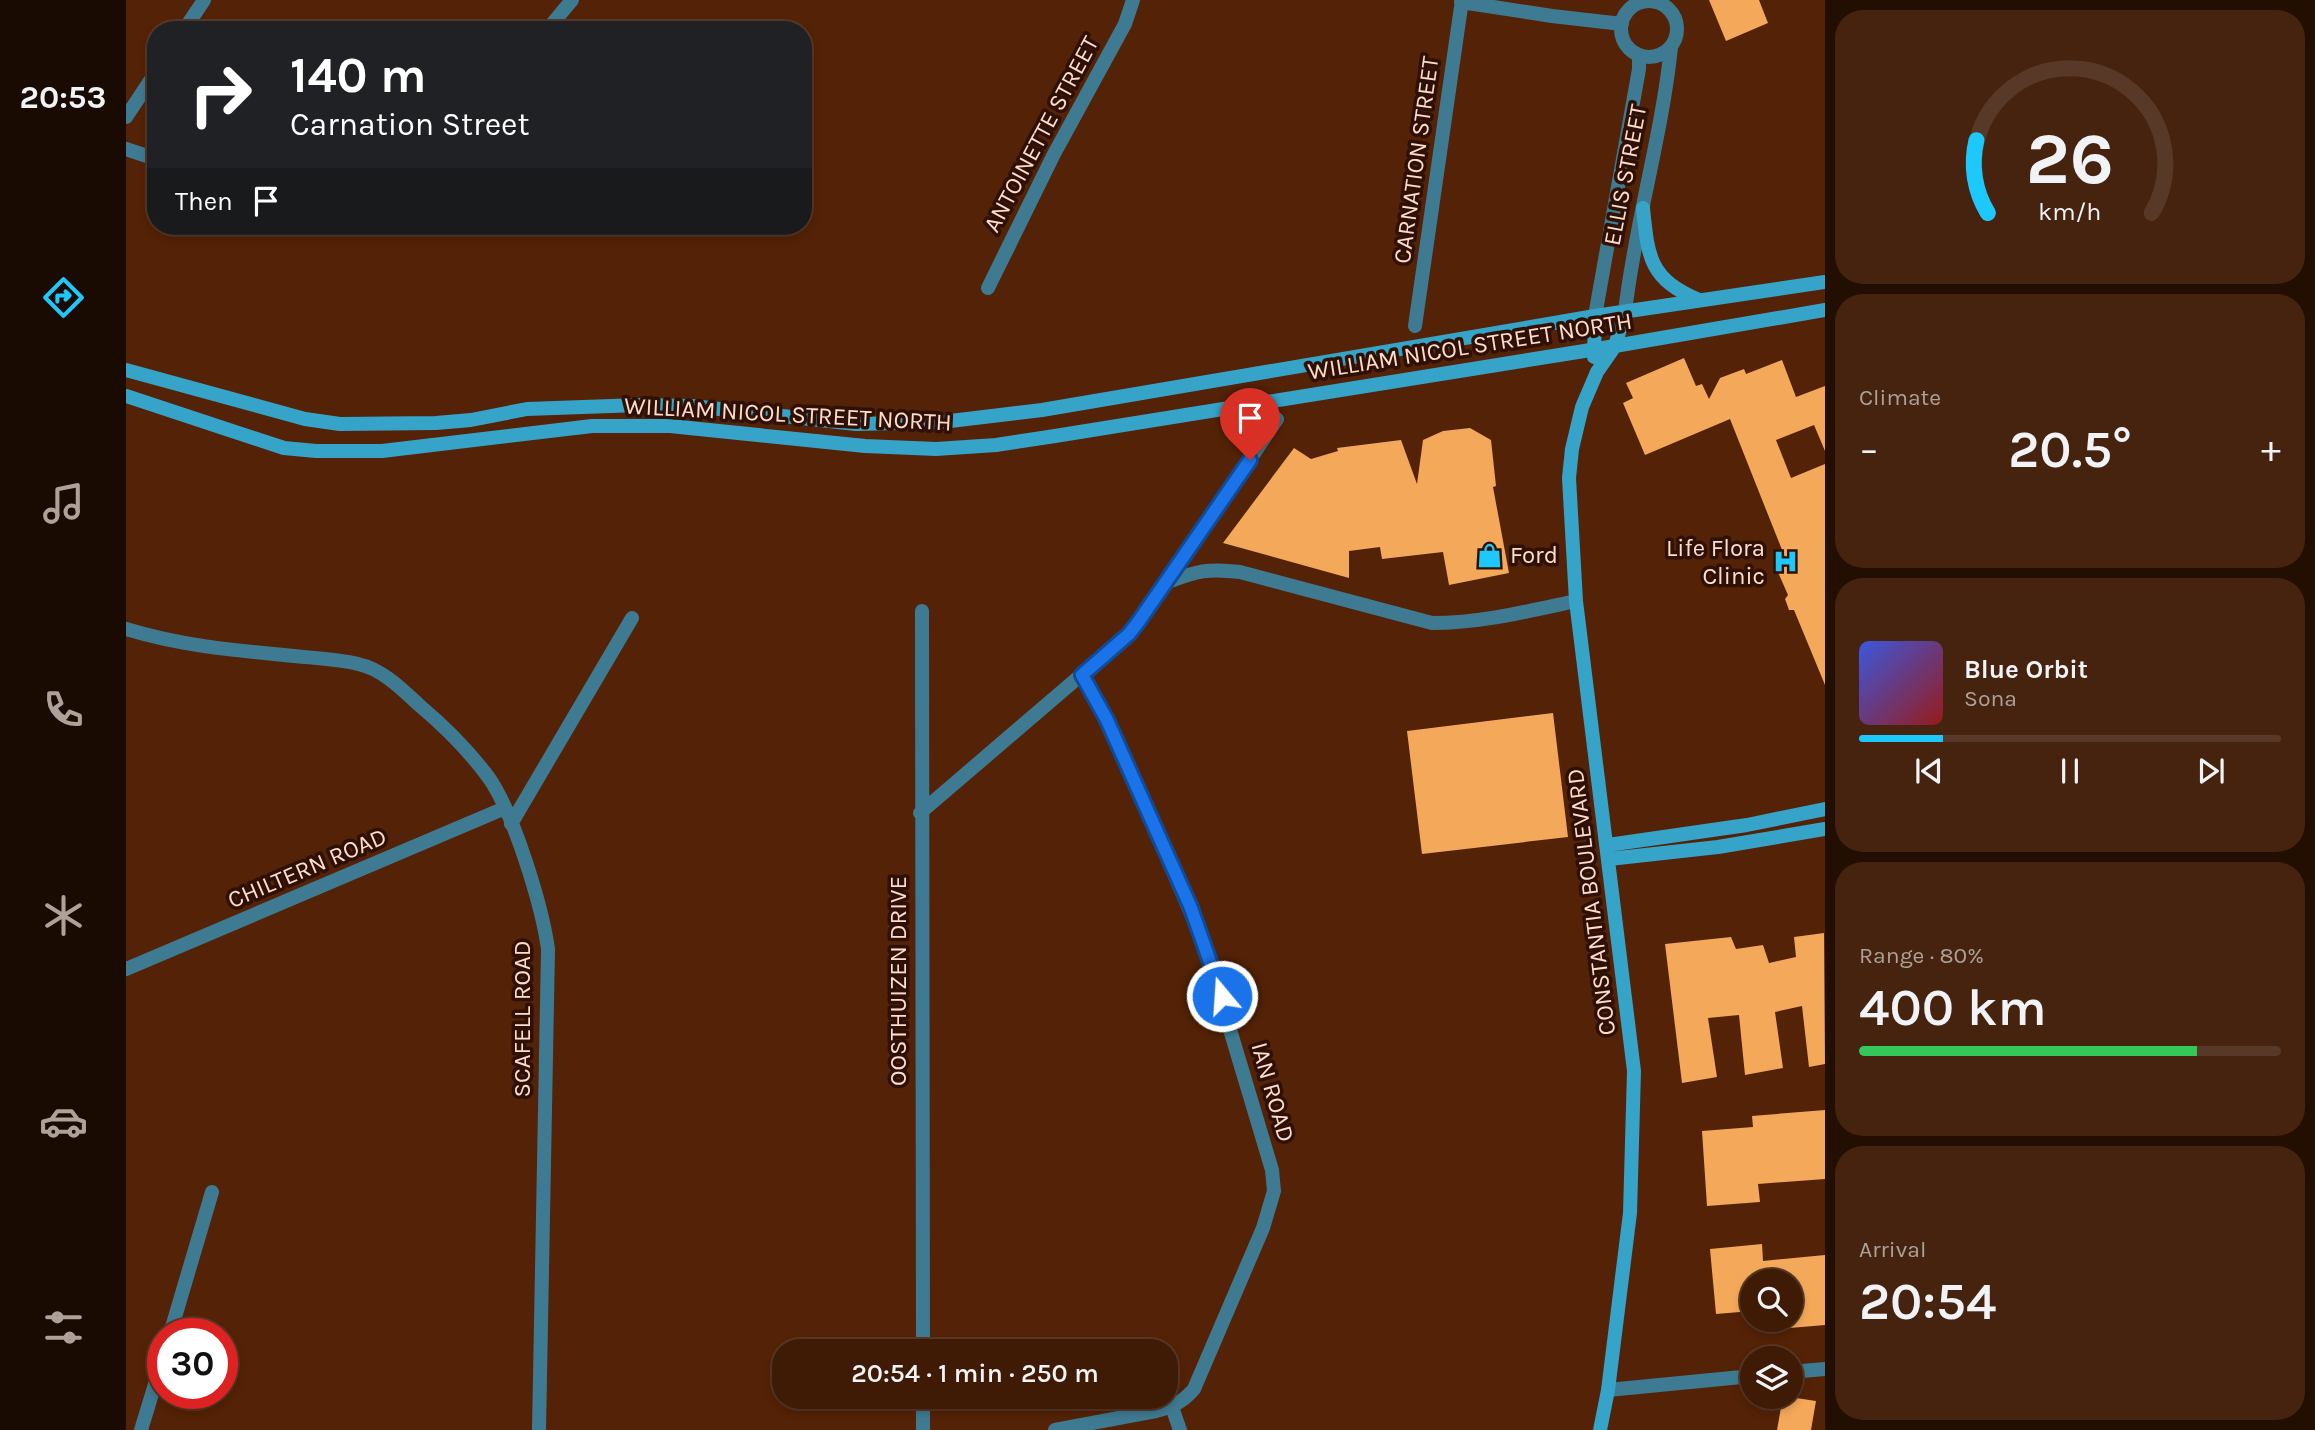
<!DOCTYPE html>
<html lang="en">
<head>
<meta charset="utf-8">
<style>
  :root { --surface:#3f1a04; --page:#46230e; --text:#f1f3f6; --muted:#ada19a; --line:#583826; --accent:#1dc9fc }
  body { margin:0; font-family:Karla,sans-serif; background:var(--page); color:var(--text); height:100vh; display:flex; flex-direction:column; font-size:26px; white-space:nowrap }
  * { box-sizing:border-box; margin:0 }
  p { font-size:23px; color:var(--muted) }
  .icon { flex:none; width:38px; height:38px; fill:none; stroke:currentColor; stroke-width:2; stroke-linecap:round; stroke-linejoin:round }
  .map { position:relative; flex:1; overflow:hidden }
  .details { display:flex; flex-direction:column; gap:10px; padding:10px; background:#230e02; width:490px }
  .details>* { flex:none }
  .guide { position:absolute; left:21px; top:21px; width:665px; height:214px; border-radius:28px; box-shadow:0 4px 10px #0003,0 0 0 2px var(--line); background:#202124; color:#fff; overflow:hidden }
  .controls { position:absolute; left:1614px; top:1269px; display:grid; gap:14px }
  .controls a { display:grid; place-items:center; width:63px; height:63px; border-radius:50%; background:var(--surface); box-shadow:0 4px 10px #0003,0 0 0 2px var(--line); font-size:35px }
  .speed { position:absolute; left:21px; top:1318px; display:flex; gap:14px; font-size:35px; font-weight:700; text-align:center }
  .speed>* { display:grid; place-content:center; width:91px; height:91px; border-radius:50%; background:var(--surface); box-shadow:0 4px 10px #0003,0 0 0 2px var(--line); line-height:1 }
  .speed .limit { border:10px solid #d22; background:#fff; color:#111 }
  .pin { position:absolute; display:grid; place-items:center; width:60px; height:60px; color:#fff; margin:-72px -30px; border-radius:50% 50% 50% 0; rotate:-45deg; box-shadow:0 0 7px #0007 }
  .pin .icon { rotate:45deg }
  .me { position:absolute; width:77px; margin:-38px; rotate:342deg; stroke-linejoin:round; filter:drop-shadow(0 0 5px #0008) }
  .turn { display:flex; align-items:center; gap:24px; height:147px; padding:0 28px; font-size:32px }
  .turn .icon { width:91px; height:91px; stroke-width:2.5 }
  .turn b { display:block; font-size:49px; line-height:60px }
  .then { display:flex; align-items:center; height:66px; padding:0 28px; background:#0003; gap:14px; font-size:26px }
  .big { font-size:52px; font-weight:600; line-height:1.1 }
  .details .tile { flex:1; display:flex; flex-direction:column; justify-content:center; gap:10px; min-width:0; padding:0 24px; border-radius:28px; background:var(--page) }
  .details .dial { align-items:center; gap:0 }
  .dial svg { height:182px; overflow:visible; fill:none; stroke:var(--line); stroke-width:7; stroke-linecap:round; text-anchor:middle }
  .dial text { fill:var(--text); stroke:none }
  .song { display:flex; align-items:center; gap:21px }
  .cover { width:84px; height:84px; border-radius:10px; background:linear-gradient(135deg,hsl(230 70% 55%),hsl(0 70% 35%)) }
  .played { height:7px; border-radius:4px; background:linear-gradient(90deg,var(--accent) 20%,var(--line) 20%) }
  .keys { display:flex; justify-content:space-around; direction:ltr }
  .heat { display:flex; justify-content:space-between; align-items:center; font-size:38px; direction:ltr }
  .charge { height:10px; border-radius:5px; background:linear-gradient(90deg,#34c759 80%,var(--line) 0) }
  .trip { position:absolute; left:646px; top:1339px; width:406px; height:70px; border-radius:28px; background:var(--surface); box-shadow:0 4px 10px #0003,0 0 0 2px var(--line); font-weight:600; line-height:70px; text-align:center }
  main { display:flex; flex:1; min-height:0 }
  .tabs { display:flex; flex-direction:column; width:126px; justify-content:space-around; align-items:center; background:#190a02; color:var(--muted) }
  .tabs .icon { width:49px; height:49px }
  .tabs .current { color:var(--accent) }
  .tabs b { font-size:32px; color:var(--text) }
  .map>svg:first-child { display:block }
  .building { fill:#f4a95a }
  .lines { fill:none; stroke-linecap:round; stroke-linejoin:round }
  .street { stroke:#3e7b93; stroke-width:14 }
  .secondary { stroke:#36a3c9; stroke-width:14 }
  .route-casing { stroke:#114b97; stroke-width:18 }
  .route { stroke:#1a73e8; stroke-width:12 }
  .labels { text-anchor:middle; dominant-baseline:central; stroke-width:7; stroke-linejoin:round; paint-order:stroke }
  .street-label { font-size:24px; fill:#fddcce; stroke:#2e1104 }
  .poi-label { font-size:24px; fill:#fddcce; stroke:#2e1104; text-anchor:end }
</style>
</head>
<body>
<main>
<nav class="tabs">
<b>20:53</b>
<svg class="icon current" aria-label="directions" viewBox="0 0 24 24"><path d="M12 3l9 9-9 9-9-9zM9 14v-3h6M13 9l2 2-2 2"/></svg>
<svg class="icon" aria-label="music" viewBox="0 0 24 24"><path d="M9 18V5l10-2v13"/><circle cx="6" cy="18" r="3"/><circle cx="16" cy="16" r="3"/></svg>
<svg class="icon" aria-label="phone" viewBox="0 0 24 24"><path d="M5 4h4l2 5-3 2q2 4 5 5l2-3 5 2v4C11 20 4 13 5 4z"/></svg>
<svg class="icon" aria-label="climate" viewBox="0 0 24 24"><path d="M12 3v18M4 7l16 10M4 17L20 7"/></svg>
<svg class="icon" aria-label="car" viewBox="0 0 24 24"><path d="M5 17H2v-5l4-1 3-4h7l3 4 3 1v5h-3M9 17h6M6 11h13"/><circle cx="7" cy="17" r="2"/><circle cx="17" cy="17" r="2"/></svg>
<svg class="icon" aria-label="filters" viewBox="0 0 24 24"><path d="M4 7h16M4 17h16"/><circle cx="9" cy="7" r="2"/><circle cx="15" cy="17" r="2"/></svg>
</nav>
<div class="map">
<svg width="1699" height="1430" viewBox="0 0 1699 1430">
  <rect width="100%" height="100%" fill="#542206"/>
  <path class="building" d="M1583,0H1633L1642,23L1600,41Z
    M1558,358L1570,386L1576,384L1583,399L1594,378L1618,369L1620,374L1656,360L1670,397L1699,386V451L1688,425L1650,440L1665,478L1699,464V685L1668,610H1663L1659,599L1662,595L1651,570L1662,565L1604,419L1519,455L1497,403L1507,398L1500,383Z
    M1344,428L1365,440L1370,486L1367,487L1383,573L1323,585L1317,552L1256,559L1254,547L1223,551V578L1097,543L1168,448L1185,459L1212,451L1211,448L1275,440L1291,484L1297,440L1317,431Z
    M1427,713L1442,837L1296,854L1281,731Z
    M1698,933L1699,1064L1683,1067L1676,1006L1649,1012L1657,1068L1619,1075L1613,1015L1582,1018L1591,1077L1556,1083L1539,944L1605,937L1610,949L1637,945L1643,963L1670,957L1668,937Z
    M1699,1110V1179L1632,1184L1634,1202L1581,1206L1576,1131L1627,1127L1626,1116Z
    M1636,1244L1637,1261L1699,1255V1325L1664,1328V1281H1626V1311L1590,1314L1584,1249Z
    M1657,1396L1690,1401L1685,1430H1651Z"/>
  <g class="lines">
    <path class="street" d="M1495 29a28 28 0 1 1 56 0a28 28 0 1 1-56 0Z
      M1335,2L1426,16L1496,24
      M58,30L78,0
      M421,30L446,0
      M0,117L30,72
      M0,149L30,159
      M862,288L928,154L999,24L1007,0
      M1499,312C1509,223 1536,136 1545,47
      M1469,316L1513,69V55
      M1289,326L1336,0
      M1042,582C1071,571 1082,568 1114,572L1306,623C1355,623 1403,611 1450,601
      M796,611L797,1351
      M0,629C52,645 104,650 158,655C182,658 208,658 232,664C256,669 276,689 293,705C318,726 344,752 363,778C388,814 416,906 422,949L413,1430
      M794,813L1003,634L1042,582L1151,419
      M385,824L506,618
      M0,969L379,808
      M44,1334L86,1192
      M1664,1372L1699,1369
      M1482,1390L1626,1376
      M797,1396V1430
      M1046,1407L1054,1430
      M15,1430L37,1358
      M929,1430L1030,1411C1046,1407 1057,1402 1068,1389L1137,1228L1148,1191L1146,1170L1079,946L994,749L956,675"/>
    <path class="secondary" d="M1517,208C1522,259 1524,279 1573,300
      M1468,357L1469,316
      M0,370L179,419L214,424L310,423L345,420L401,409L513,405L566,406L730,424L816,422L916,410L1469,316L1699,282
      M0,396L158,448L190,451H256L466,426H544L739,446L810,449L870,445L929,436L1477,348L1699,310
      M1482,845L1621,825L1699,809
      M1483,859L1592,847L1699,829
      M1474,1430L1482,1390L1504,1213L1508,1071L1450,601L1443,478L1446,449L1456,407L1471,372L1489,346L1499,312"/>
  </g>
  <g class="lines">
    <defs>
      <path id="route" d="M1096,996L1065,908L981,720L956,675L1003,634L1013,621L1124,460"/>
    </defs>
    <use href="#route" class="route-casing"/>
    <use href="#route" class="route"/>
  </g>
  <defs>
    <symbol id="shop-bare" viewBox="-9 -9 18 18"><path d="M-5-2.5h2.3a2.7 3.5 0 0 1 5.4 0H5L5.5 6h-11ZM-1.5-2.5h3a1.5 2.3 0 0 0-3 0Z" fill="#1dc9fc" stroke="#2e1104" stroke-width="2.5" paint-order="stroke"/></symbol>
    <symbol id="hospital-bare" viewBox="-9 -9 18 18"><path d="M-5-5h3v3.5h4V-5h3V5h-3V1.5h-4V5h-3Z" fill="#1dc9fc" stroke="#2e1104" stroke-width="2.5" paint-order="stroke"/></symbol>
  </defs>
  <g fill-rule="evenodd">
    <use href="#shop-bare" x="1346" y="538" width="35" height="35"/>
    <use href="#hospital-bare" x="1642" y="544" width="35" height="35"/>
  </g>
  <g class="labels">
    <g class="street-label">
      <text transform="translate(915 134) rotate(-62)">ANTOINETTE STREET</text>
      <text transform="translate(1290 160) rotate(-82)">CARNATION STREET</text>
      <text transform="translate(1499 175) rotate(-79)">ELLIS STREET</text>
      <text transform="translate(1344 346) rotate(-9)">WILLIAM NICOL STREET NORTH</text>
      <text transform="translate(662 414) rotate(3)">WILLIAM NICOL STREET NORTH</text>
      <text transform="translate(181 868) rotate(-23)">CHILTERN ROAD</text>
      <text transform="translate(1465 902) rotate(-97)">CONSTANTIA BOULEVARD</text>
      <text transform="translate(772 981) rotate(-90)">OOSTHUIZEN DRIVE</text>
      <text transform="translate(396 1019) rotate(-90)">SCAFELL ROAD</text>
      <text transform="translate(1147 1092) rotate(74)">IAN ROAD</text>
    </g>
    <g class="poi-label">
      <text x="1639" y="548">Life Flora<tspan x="1639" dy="28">Clinic</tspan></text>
      <text x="1384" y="555" text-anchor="start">Ford</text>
    </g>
  </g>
</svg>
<div class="controls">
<a><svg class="icon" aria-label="search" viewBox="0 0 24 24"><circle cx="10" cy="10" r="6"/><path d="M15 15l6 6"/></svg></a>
<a><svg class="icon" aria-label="layers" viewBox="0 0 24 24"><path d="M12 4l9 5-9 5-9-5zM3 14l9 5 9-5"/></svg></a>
</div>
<div class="speed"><div class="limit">30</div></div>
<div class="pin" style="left:1124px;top:460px;background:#d93025"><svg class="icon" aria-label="arrive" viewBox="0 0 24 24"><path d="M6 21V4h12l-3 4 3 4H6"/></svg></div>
<svg class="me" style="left:1096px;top:996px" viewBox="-20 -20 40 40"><circle r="17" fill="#1a73e8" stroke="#fff" stroke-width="3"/><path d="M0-11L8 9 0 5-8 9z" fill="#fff"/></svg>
<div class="trip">20:54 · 1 min · 250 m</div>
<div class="guide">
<div class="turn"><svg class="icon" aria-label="right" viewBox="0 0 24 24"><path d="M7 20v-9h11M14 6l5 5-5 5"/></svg><div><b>140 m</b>Carnation Street</div></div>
<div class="then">Then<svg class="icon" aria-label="arrive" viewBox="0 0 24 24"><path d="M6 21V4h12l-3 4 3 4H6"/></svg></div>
</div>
</div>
<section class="details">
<div class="tile dial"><svg viewBox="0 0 100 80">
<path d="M14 69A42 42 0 1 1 86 69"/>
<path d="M14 69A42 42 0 0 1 9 37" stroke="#1dc9fc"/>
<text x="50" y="56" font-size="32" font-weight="700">26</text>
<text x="50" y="72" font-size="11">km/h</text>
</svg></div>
<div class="tile"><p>Climate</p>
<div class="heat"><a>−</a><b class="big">20.5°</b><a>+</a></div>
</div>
<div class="tile">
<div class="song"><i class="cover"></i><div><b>Blue Orbit</b><p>Sona</p></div></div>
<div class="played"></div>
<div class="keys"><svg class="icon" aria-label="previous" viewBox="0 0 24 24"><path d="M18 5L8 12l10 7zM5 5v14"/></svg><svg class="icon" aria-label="pause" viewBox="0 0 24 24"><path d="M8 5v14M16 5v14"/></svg><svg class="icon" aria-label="next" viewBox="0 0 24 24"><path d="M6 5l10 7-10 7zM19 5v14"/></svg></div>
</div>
<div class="tile"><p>Range · 80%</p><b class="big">400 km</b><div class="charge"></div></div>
<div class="tile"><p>Arrival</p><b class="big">20:54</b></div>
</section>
</main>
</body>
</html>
